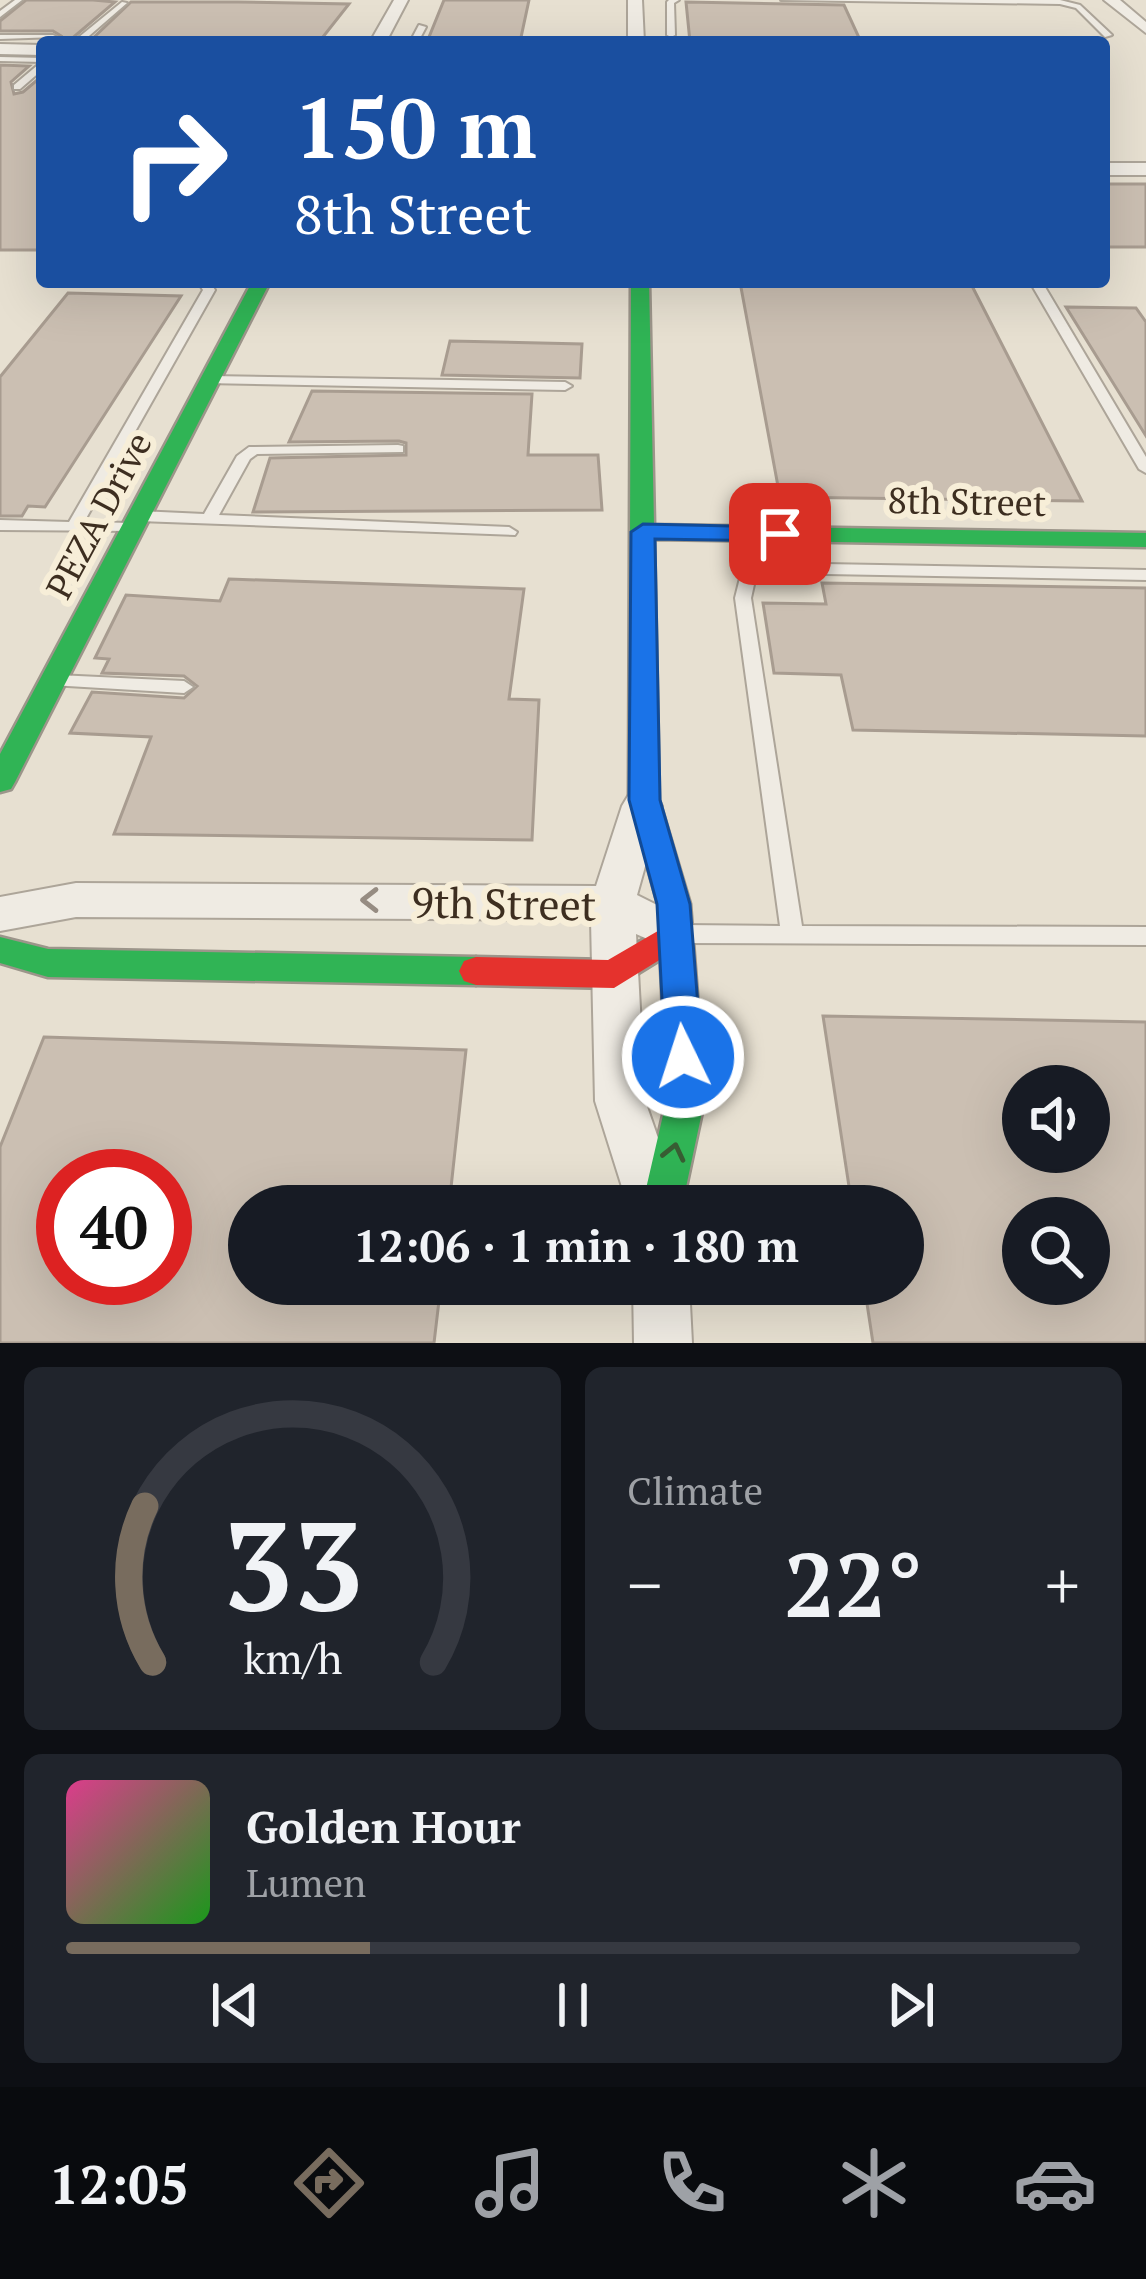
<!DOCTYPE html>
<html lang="en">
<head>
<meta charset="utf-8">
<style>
  :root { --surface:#171b24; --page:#20242c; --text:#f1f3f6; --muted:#9ea1a6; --line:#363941; --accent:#786c5e }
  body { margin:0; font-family:"PT Serif",serif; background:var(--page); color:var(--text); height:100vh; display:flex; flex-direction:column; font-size:45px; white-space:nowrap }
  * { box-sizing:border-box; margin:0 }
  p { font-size:39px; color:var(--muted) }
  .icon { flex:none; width:66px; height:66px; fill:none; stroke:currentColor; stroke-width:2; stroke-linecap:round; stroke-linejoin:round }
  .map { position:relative; height:1343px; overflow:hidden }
  .sheet { display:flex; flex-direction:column; gap:24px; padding:24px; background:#0d0f14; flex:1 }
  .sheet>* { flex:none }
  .banner { position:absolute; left:36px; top:36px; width:1074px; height:252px; border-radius:12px; box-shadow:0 12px 48px #0002; background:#1a4fa0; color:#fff; overflow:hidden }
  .controls { position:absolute; left:1002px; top:1065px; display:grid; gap:24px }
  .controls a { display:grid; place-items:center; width:108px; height:108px; border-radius:50%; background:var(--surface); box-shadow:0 12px 48px #0002; font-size:60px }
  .speed { position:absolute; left:36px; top:1149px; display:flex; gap:24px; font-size:60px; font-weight:700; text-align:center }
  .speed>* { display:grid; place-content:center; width:156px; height:156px; border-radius:50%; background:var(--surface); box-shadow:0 12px 48px #0002; line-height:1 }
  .speed .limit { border:18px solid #d22; background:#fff; color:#111 }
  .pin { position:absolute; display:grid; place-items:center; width:102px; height:102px; color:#fff; margin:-51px; border-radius:24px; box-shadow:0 6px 18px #0006 }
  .me { position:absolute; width:132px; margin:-66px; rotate:356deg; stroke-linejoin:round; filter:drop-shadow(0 0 9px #0008) }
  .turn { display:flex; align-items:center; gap:42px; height:252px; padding:0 60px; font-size:54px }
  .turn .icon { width:156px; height:156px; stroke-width:2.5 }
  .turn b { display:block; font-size:84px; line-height:102px }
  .big { font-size:90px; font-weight:800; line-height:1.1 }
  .sheet .widget { flex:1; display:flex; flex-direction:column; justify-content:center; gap:18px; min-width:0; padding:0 42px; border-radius:18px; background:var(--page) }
  .sheet .dial { align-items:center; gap:0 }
  .dial svg { height:312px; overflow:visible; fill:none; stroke:var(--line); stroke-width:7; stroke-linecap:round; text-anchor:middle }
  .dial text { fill:var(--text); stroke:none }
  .song { display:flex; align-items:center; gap:36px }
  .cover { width:144px; height:144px; border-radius:18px; background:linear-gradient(135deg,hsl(330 70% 55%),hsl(120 70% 35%)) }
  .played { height:12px; border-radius:6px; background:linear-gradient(90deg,var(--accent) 30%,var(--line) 30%) }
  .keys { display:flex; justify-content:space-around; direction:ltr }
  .heat { display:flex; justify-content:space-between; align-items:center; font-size:66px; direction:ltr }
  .sheet .tiles { flex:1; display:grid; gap:24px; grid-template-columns:1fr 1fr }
  .widget:last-child { grid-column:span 2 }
  .trip { position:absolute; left:228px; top:1185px; width:696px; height:120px; border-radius:60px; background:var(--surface); box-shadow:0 12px 48px #0002; font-weight:800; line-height:120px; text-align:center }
  .dock { display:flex; height:192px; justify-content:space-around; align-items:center; background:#090b0e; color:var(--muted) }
  .dock .icon { width:84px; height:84px }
  .dock .on { color:var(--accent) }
  .dock b { font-size:54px; color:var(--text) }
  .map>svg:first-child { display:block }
  .building { fill:#cbbfb2; stroke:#a89c90; stroke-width:3; fill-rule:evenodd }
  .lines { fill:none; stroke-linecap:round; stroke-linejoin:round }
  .lane-casing { stroke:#ada599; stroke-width:4 }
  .street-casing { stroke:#ada599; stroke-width:4 }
  .fast-casing { stroke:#9c958a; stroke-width:5 }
  .jam-casing { stroke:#9c958a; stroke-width:5 }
  .lane { fill:#efebe3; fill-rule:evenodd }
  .street { fill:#efebe3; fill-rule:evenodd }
  .fast { fill:#30b455; fill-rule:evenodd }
  .jam { fill:#e5322d; fill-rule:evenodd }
  .oneway { stroke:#968c82 }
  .oneway2 { stroke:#385d33 }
  .route { fill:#1a73e8; stroke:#114b97; stroke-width:3 }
  .labels { text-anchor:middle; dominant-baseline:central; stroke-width:12; stroke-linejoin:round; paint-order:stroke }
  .street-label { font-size:36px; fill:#3d2e20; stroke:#f7eed8 }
  .near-street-label { font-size:42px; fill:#3d2e20; stroke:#f7eed8 }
</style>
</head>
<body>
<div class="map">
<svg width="1146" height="1343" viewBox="0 0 1146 1343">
  <rect width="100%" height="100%" fill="#e7e0d1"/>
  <path class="building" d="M26,0H93L115,2L69,41L60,42H45L57,41L61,36L53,31H0V21Z
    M444,0H529L520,42H427Z
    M131,2H238L349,4L319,42L90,41Z
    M686,2L844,5L861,42H690Z
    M0,65L29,66L11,82L14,94L23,92L42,76V250H0Z
    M1104,184H1146V247H1104Z
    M740,282H970L1082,501L780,497Z
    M68,293L181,296L45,507L28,506L22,516H0V377Z
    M1066,307L1136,308L1146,322V436Z
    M450,341L582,344L580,378L442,375Z
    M312,391L532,394L528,455H598L602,510L253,512L270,458L406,455V443L399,441L289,442Z
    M229,579L524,589L509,699L539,700L532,840L114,834L151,737L70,733L92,692L184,698L197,686L184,676L102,673L109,659L95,658L126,595L220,601Z
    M822,583L1146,588V736L853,730L841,675L774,673L763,603L826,604Z
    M823,1016L1146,1022V1343H873L864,1284H903V1206H852ZM1023,1086H1089V1152H1023ZM1023,1218H1089V1284H1023Z
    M44,1037L466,1050L449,1206H249V1284H441L434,1343H0V1147ZM63,1176H165V1278H63Z"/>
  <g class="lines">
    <defs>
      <path id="lane" d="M15,0H22L0,17V11Z
        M669,0H679L674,3L675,35L671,37L667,35V2Z
        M781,0H1060L1080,5L1112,35L1105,37L1076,8L1060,4Z
        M122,2L127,3L82,42H73Z
        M419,25L426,27L418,42H410Z
        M0,35H53L57,37L0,39Z
        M0,57L42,58V62L0,61Z
        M39,64H42V70L20,89H14V85Z
        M198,282H210L215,290L84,522L132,523L140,528L138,531L0,530V520L69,522L203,290Z
        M1030,282H1042L1146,457V473L1139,469Z
        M210,376L565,382L572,386L565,390L205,383L203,380Z
        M398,445L403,446V452L257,454L250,459L219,515L509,527L517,532L515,535L139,521L131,516L139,511L204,514L237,456L249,447Z
        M769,563L1146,570V580L771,573L755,580L751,598L802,926L1146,927V945L683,943L675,940L672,934L675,928L683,925L780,926L735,598L741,574Z
        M57,675L184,681L193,687L184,693L51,685L48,681L51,677Z"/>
      <path id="street" d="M394,0H408L386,42H370Z
        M628,0H642L644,42H628Z
        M1104,0H1120L1146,22V33Z
        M0,44L42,45V55L0,54Z
        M1104,163H1146V175H1104Z
        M642,792L656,796L662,806L637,895L691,922L697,934L691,946L675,951L636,934L645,1101L682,1206H628L595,1101L591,920L76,917L0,931V897L76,883L596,886L622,806L628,796Z
        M633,1284H689L692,1343H634Z"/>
      <path id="fast" d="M252,282H270L15,782L11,789L0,792V754Z
        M631,282H649L654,525L1146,533V547L654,539L659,800L690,904L705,1098L682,1206H642L667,1098L658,904L629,800Z
        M0,937L48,949L476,957L488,961L493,971L488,981L476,985L48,977L0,963Z"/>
      <path id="jam" d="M675,921L687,925L692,934L687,943L614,988L476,985L464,981L459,971L464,961L476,957L608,960Z"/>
    </defs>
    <use href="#lane" class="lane-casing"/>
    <use href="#street" class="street-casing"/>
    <use href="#fast" class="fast-casing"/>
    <use href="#jam" class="jam-casing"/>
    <use href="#lane" class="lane"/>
    <use href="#street" class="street"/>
    <use href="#fast" class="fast"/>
    <use href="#jam" class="jam"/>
  </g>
  <defs><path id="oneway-chevron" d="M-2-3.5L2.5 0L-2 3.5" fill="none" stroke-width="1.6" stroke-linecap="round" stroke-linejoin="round" transform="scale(3)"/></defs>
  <use class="oneway" href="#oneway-chevron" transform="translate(370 900) rotate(-180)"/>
  <use class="oneway2" href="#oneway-chevron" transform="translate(674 1152) rotate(-77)"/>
  <path class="route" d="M643,524L780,527L792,534L780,541L655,539L660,800L690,904L702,1057L696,1068L683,1073L670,1068L665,1057L657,904L629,800L631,532Z"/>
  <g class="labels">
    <g class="street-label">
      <text transform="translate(967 501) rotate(1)">8th Street</text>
      <text transform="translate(98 515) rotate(-62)">PEZA Drive</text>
    </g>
    <g class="near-street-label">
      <text transform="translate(504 903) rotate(1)">9th Street</text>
    </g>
  </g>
</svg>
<div class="controls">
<a><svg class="icon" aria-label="sound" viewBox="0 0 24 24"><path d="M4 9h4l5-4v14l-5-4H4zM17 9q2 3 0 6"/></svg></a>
<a><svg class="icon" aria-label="search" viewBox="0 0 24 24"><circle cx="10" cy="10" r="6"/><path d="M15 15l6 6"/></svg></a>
</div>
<div class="speed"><div class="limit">40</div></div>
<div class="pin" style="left:780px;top:534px;background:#d93025"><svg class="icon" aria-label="arrive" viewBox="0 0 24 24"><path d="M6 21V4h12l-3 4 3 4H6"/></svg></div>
<svg class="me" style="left:683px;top:1057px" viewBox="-20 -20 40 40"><circle r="17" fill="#1a73e8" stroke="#fff" stroke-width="3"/><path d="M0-11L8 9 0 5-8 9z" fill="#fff"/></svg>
<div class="trip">12:06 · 1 min · 180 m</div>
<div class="banner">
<div class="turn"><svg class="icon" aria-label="right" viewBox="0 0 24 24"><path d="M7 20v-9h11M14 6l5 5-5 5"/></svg><div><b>150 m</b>8th Street</div></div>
</div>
</div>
<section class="sheet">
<div class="tiles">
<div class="widget dial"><svg viewBox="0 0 100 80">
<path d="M14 69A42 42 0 1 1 86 69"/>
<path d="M14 69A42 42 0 0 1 12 29" stroke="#786c5e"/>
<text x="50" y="56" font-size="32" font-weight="700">33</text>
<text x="50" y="72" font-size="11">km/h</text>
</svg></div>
<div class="widget"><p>Climate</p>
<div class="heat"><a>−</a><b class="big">22°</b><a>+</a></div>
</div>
<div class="widget">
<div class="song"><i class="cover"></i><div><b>Golden Hour</b><p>Lumen</p></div></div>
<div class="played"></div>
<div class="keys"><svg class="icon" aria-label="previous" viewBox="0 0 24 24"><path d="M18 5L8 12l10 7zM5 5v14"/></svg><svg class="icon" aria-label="pause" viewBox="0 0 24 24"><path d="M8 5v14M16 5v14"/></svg><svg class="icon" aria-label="next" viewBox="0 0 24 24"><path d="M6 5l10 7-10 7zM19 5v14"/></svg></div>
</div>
</div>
</section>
<nav class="dock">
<b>12:05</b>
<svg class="icon on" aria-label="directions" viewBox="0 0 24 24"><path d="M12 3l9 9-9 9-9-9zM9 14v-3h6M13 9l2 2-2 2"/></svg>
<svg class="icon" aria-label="music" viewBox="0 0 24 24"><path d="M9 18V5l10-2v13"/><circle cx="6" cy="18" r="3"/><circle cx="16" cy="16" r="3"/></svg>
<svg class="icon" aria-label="phone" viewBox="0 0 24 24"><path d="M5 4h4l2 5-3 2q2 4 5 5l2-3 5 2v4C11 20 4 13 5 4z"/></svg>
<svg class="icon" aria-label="climate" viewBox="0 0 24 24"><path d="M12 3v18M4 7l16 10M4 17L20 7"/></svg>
<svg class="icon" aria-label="car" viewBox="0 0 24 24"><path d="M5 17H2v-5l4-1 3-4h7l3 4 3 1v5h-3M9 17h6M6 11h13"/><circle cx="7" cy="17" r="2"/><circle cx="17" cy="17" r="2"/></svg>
</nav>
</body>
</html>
